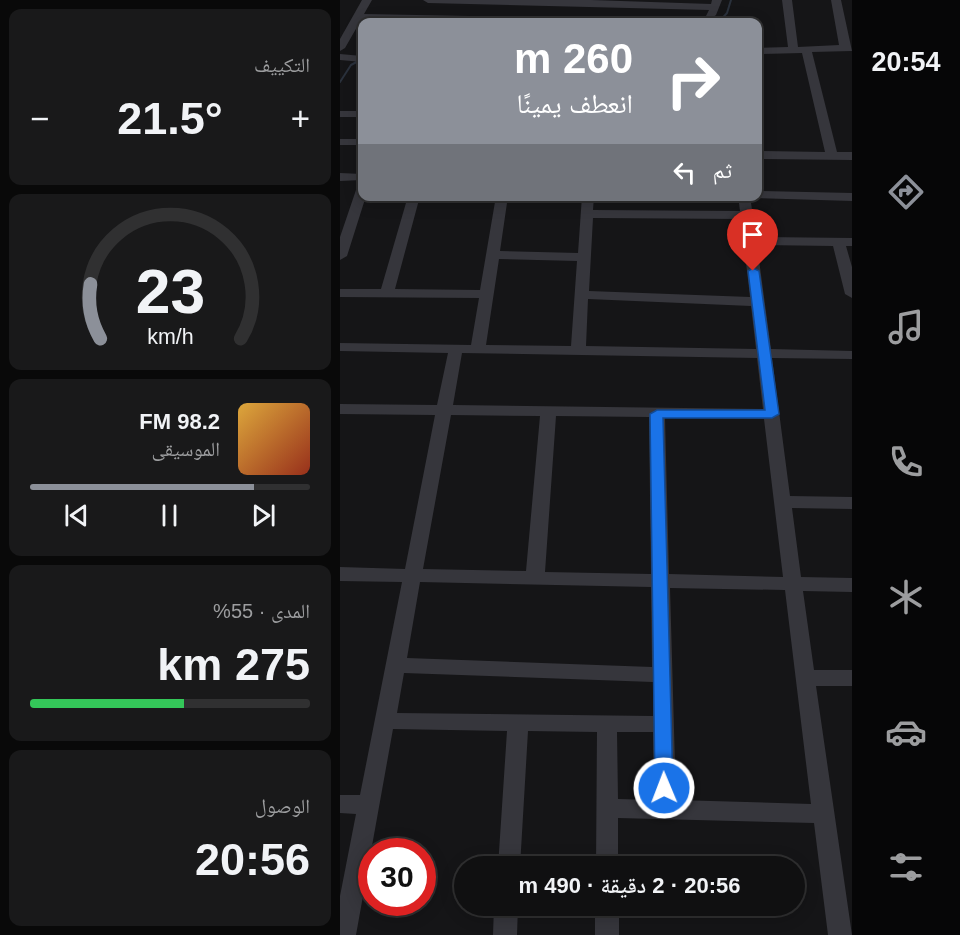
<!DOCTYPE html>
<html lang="ar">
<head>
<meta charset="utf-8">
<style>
  :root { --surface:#101011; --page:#19191a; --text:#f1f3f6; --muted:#9c9d9f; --line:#303031; --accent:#8c9099 }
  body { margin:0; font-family:Arial,"Noto Naskh Arabic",sans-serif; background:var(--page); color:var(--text); direction:rtl; height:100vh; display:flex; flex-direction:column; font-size:22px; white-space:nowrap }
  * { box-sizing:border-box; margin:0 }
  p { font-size:20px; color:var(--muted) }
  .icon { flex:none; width:33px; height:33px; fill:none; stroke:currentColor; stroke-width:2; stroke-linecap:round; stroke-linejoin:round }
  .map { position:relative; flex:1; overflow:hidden; direction:ltr }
  .details { display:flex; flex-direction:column; gap:9px; padding:9px; background:#090909; width:340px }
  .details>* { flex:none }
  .top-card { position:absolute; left:18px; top:18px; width:404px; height:183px; border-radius:12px; box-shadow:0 3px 15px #0003,0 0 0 2px var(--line); direction:rtl; background:#8c9099; color:#fff; overflow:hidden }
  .speed { position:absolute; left:18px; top:838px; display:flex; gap:12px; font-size:30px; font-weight:700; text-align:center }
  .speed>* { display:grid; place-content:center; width:78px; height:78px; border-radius:50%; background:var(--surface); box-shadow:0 3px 15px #0003,0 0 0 2px var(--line); line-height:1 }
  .speed .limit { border:9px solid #d22; background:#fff; color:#111 }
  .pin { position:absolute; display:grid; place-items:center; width:51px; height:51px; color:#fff; margin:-62px -26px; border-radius:50% 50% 50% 0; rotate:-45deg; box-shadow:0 0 6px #0007 }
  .pin .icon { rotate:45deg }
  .me { position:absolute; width:66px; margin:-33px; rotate:359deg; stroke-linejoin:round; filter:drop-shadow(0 0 4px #0008) }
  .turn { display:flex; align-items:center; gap:21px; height:126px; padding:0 30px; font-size:27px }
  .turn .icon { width:78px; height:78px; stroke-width:2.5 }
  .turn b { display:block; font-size:42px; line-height:51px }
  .then { display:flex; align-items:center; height:57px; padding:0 30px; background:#0003; gap:12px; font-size:22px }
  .big { font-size:45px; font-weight:600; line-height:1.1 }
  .details .tile { flex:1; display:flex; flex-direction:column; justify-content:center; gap:9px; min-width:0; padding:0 21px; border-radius:12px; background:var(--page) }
  .details .dial { align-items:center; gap:0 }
  .dial svg { height:156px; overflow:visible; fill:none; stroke:var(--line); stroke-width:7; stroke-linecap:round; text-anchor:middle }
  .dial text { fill:var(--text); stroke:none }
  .song { display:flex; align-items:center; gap:18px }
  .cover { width:72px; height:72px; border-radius:9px; background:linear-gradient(135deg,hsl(40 70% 55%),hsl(10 70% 35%)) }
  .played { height:6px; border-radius:3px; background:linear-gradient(90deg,var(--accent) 80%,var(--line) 80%) }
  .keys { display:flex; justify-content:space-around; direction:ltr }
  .heat { display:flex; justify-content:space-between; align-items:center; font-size:33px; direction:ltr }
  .charge { height:9px; border-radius:4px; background:linear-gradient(90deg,#34c759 55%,var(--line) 0) }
  .trip { position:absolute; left:114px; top:856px; width:351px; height:60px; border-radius:30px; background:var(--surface); box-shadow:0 3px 15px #0003,0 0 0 2px var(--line); font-weight:600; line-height:60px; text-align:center; direction:rtl }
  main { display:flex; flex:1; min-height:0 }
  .menu { display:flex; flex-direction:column; width:108px; justify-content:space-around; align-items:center; background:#060607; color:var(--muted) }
  .menu .icon { width:42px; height:42px }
  .menu .on { color:var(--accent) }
  .menu b { font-size:27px; color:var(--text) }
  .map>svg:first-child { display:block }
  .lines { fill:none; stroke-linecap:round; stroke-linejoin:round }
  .stream { stroke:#2a313c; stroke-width:2 }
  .minor { fill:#36363c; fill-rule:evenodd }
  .route { fill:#1a73e8; stroke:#114b97; stroke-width:1.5 }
</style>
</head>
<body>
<main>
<nav class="menu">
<b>20:54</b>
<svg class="icon on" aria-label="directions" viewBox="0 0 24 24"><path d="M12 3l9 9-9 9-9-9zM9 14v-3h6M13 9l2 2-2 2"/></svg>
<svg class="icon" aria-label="music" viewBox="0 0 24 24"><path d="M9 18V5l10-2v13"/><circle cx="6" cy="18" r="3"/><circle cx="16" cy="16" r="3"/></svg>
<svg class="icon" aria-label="phone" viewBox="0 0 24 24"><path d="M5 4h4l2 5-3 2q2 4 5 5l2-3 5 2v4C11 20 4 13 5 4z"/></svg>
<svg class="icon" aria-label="climate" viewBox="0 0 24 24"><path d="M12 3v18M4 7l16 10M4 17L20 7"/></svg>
<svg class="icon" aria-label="car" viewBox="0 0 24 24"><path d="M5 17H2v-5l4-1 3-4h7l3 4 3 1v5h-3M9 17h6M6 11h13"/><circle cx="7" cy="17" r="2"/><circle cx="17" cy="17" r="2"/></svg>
<svg class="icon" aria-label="filters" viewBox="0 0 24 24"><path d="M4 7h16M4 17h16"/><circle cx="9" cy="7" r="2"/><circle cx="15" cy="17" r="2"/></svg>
</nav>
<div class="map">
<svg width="512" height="935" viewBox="0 0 512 935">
  <rect width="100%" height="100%" fill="#151517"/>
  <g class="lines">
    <path class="stream" d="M379,22L387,13L391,0
      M0,82L11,65L22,59"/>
    <path class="minor" d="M22,0H32L24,14L283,19L288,22L21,20L5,48L0,51V39Z
      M83,0H251L371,4L372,0H382L376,15L367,22H353L366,16L369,10L88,3Z
      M442,0H452L458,47L499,45L491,0H501L512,51L472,52L497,152H512V160L417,159V151L485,152L462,53L417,54V48L448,47Z
      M0,54L22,56V62L0,60Z
      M0,111H22V117H0Z
      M0,139H22V145H0Z
      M0,173L22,174V180L0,181Z
      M22,186V196H26L7,256L0,260V237L16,190Z
      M417,191L512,193V201L413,198L417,196Z
      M68,196H80L55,289L140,290L156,196H168L160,251L238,253L242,196H254L253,210L400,211L398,196H410L416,237L512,238V246H506L512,267V298L505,294L493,246L417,245L431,349L512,351V359L432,358L450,496L512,497V509L452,508L461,577L512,578V592L463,591L474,670H512V686H476L512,935H488L474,823L278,818V867H256L257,732L188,731L180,867H158L167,731L53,729L16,935H0V896L16,814L0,813V795H20L62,582L0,581V567L65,569L95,415L0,414V404L97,405L108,353L0,351V343L131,345L139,298L0,297V289H41ZM253,218L401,219L410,297L249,291ZM159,259L237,261L231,346L146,345ZM248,299L411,306L416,349L246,346ZM122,353L417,358L423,409L113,405ZM111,415L200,416L186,571L83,569ZM216,416L309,417L311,574L205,572ZM325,418L424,419L443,577L329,574ZM80,582L311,587L312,667L67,658ZM330,588L445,590L471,804L336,800ZM64,673L313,682V716L57,713ZM277,732H313L314,800L278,799Z
      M154,906H178L177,935H153Z
      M255,906H279V935H255Z"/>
  </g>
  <path class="route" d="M413,268L419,271L439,414L432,418H323L333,788L330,794L324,796L318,794L315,788L310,414L317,410H425L408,271Z"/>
</svg>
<div class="speed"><div class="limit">30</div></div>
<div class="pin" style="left:413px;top:271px;background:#d93025"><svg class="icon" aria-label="arrive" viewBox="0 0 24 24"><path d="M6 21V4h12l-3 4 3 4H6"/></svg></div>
<svg class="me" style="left:324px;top:788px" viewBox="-20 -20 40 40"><circle r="17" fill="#1a73e8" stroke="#fff" stroke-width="3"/><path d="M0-11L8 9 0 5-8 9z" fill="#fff"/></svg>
<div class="trip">20:56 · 2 دقيقة · 490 m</div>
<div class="top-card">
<div class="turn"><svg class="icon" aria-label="right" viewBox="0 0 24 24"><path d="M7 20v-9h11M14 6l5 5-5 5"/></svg><div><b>260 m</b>انعطف يمينًا</div></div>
<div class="then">ثم<svg class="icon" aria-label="left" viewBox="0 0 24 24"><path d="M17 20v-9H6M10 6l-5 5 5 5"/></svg></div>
</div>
</div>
<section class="details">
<div class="tile"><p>التكييف</p>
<div class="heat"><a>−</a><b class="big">21.5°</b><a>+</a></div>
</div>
<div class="tile dial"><svg viewBox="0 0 100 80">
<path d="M14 69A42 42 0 1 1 86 69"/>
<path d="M14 69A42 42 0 0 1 9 41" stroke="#8c9099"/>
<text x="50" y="56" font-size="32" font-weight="700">23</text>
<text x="50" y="72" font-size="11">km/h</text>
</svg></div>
<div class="tile">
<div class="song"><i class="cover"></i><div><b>98.2 FM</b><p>الموسيقى</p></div></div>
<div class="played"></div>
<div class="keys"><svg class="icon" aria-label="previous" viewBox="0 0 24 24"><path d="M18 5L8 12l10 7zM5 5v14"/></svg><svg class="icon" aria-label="pause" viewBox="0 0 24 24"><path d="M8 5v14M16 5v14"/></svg><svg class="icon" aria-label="next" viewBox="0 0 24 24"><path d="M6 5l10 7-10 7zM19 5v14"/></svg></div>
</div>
<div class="tile"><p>المدى · 55%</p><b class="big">275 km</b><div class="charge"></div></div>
<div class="tile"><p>الوصول</p><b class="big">20:56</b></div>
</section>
</main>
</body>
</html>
